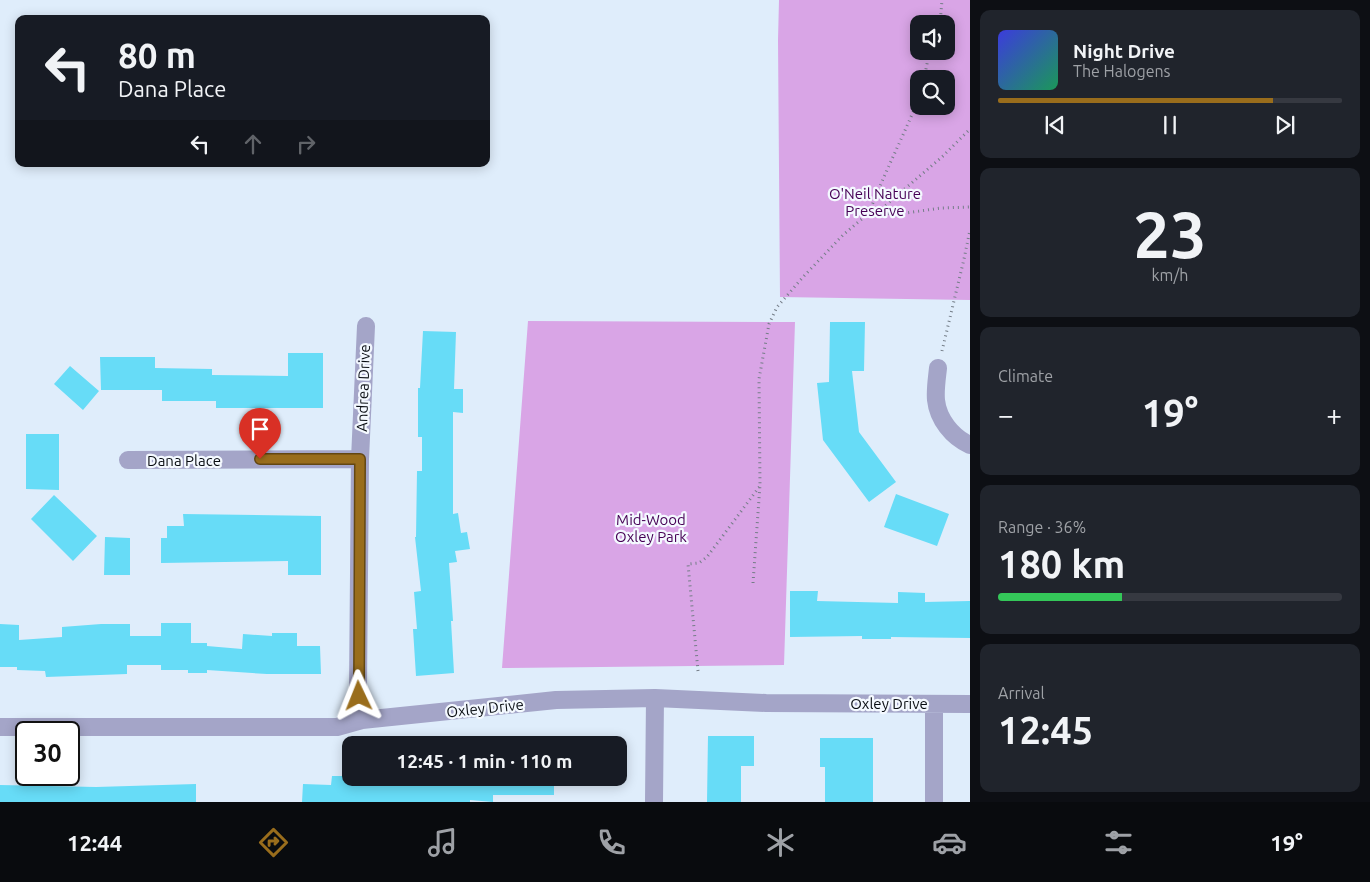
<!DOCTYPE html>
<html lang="en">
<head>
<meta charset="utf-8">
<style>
  :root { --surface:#171b24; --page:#20242c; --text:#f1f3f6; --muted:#9ea1a6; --line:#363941; --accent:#996d1c }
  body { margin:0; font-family:Ubuntu,sans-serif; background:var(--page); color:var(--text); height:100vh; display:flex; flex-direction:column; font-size:19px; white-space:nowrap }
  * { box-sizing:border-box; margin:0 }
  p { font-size:16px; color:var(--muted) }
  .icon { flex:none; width:28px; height:28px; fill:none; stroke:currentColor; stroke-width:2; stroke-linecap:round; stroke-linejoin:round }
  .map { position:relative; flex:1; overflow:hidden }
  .drawer { display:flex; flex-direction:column; gap:10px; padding:10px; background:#0d0f14; width:400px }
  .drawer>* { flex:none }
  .guide { position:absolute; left:15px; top:15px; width:475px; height:152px; border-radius:10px; box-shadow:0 2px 12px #0003; background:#171b24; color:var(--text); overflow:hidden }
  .buttons { position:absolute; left:910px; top:15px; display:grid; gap:10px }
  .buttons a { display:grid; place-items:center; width:45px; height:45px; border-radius:10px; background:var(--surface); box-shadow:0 2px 12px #0003; font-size:25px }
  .speed { position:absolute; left:15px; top:721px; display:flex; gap:10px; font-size:25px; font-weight:700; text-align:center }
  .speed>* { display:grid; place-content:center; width:65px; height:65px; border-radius:50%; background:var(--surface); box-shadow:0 2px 12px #0003; line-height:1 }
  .speed .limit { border:2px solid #111; border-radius:8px; background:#fff; color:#111 }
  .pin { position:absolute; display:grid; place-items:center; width:42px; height:42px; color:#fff; margin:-51px -21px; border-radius:50% 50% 50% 0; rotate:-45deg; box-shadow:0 0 5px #0007 }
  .pin .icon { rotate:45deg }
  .me { position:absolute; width:55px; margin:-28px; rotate:358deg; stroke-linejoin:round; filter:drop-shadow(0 0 4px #0008) }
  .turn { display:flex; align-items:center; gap:18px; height:105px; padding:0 20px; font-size:22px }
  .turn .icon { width:65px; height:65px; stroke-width:2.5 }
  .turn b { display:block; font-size:35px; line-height:42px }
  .lanes { display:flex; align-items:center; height:48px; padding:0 20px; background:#0003; justify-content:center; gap:25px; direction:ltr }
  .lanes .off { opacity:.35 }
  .big { font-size:38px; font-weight:600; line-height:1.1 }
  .drawer .tile { flex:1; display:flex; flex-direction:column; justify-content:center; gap:8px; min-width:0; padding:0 18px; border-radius:10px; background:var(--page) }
  .drawer .dial { align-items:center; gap:0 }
  .dial b { font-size:65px; line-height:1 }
  .song { display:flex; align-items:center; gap:15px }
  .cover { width:60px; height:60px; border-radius:8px; background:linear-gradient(135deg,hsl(240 70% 55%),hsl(150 70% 35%)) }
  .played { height:5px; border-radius:2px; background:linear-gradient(90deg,var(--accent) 80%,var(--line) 80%) }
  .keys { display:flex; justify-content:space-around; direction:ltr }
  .heat { display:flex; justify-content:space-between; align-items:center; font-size:28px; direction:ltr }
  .charge { height:8px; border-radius:4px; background:linear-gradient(90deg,#34c759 36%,var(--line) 0) }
  .trip { position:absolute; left:342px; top:736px; width:285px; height:50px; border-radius:10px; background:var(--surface); box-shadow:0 2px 12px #0003; font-weight:600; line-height:50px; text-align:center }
  .dock { display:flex; height:80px; justify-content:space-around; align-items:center; background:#090b0e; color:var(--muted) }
  .dock .icon { width:35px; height:35px }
  .dock .current { color:var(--accent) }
  .dock b { font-size:22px; color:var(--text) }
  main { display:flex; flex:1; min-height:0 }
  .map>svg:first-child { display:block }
  .green { fill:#d9a5e6; fill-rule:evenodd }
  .building { fill:#67dcf7 }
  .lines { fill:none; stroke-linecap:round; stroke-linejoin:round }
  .path { stroke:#747d87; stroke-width:3; stroke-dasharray:1 4; stroke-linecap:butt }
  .street { stroke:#a4a5c8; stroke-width:18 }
  .route-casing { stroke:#634712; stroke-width:12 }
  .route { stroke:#996d1c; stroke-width:9 }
  .labels { text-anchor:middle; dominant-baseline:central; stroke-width:4.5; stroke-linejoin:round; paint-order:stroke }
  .park-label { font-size:15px; fill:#460055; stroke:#f4f9ff }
  .street-label { font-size:15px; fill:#090d12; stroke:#f4f9ff }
</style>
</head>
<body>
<main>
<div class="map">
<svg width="970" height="802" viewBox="0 0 970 802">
  <rect width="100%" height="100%" fill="#dfedfb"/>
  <path class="green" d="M779,0H970V300L780,297L778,40ZM919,24H946V51H919ZM919,79H946V106H919Z
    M528,321L795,322L784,665L502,668Z"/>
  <path class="building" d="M830,322H865L864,371H852L859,432L896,482L869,502L823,440L817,383L829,382Z
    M423,331L456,332L454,389H463V413L453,412V514L458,513L461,533L467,532L470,549L455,551L457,562L449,563L453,621H451L454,673L416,676L413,629H417L414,592L421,591L415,537H416L417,471H422V437H418V388H420Z
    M288,353H323V408H216V401H162V390H101L100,357H155V368L212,369V375L288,376Z
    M70,366L99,391L83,410L54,384Z
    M26,434H59V490L26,489Z
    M896,494L949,514L937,546L884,527Z
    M54,495L97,536L73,561L31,519Z
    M183,514L321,516V575H288V561L161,563V538H167V526H184Z
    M105,537L130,538V575H104Z
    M790,591H818L817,601L898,603V592L925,593V602L970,601V638L891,637V639H862V636L790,637Z
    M161,623H191V643H207V646L242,649L243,634L272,636V633H297V646H320L321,674H267L207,670V673H188V670H161V665H127V674L46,677L45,671L17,670V667H0V624L19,625V640L62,637V627L101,624H130V636H161Z
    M708,736H754V766H741V802H707Z
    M820,738H873V802H825V767H820Z
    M332,776H351V778H554V795H493V802L470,800V802H302L303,784L331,785Z
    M196,784V802H0V785L96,787Z"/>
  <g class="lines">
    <path class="path" d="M940,24L942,0
      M924,79L928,59L931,51
      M878,212L943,156L970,129
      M869,213C884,174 903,137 919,98
      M942,351L964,259L970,230
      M753,583L760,485L759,379L769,324L777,307L804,276L843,235L869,213L899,214L941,208L970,207
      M698,671L688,564L699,563L707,557L760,486"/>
    <path class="street" d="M938,368C937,378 935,389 936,400C938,419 952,437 970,445
      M128,460L360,459
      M934,704V802
      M362,720L358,688L360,459L366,326
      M0,727H337L362,720L556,700L655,698L766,703L970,704
      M654,802L655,698"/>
  </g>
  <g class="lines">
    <defs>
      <path id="route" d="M260,459H360L359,696"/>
    </defs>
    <use href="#route" class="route-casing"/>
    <use href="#route" class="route"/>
  </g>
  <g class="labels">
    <g class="park-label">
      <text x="875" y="193">O'Neil Nature<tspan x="875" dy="17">Preserve</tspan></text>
      <text x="651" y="519">Mid-Wood<tspan x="651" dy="17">Oxley Park</tspan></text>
    </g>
    <g class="street-label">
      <text transform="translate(363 388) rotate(-88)">Andrea Drive</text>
      <text x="184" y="460">Dana Place</text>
      <text x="889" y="703">Oxley Drive</text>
      <text transform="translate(485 708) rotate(-6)">Oxley Drive</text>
    </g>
  </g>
</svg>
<div class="buttons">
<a><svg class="icon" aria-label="sound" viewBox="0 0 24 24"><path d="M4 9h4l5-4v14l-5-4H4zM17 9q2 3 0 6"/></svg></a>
<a><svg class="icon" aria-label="search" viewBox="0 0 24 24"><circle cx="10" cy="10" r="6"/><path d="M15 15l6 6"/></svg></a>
</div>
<div class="speed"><div class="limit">30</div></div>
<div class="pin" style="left:260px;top:459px;background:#d93025"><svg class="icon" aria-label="arrive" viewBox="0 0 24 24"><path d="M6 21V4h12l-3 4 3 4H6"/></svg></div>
<svg class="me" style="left:359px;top:696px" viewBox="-20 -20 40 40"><path d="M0-17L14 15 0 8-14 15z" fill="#996d1c" stroke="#fff" stroke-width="4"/></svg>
<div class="trip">12:45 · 1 min · 110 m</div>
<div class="guide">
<div class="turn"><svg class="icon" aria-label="left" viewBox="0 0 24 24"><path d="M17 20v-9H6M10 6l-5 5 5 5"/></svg><div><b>80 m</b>Dana Place</div></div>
<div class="lanes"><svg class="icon" aria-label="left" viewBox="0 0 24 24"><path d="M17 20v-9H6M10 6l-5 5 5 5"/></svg><svg class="icon off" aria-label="ahead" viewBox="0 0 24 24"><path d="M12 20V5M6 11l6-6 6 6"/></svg><svg class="icon off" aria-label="right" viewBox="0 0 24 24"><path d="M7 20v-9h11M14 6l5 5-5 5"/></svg></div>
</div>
</div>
<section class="drawer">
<div class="tile">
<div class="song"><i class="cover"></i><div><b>Night Drive</b><p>The Halogens</p></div></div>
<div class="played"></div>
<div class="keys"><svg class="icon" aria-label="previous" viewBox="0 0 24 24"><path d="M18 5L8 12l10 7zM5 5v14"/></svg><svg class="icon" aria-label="pause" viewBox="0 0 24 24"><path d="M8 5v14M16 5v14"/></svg><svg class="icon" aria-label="next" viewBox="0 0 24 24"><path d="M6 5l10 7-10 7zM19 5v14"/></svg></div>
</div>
<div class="tile dial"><b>23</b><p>km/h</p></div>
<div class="tile"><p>Climate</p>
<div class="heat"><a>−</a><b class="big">19°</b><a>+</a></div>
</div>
<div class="tile"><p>Range · 36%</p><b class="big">180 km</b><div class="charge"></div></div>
<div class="tile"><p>Arrival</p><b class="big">12:45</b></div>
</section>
</main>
<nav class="dock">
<b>12:44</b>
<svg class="icon current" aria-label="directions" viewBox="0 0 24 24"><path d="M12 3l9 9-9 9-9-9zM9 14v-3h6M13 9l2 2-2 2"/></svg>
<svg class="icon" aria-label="music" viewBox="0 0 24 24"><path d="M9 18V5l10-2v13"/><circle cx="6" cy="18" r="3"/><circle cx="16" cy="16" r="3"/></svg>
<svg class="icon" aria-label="phone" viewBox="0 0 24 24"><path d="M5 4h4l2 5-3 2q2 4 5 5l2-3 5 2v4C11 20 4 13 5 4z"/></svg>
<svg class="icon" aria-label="climate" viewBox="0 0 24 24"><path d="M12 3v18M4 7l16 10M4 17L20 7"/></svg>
<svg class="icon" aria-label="car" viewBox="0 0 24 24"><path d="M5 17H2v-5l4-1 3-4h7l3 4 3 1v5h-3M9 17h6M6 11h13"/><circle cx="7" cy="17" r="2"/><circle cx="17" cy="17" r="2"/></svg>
<svg class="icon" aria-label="filters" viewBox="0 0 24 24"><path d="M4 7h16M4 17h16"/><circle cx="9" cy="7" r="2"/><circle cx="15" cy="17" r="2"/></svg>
<b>19°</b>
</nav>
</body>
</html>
